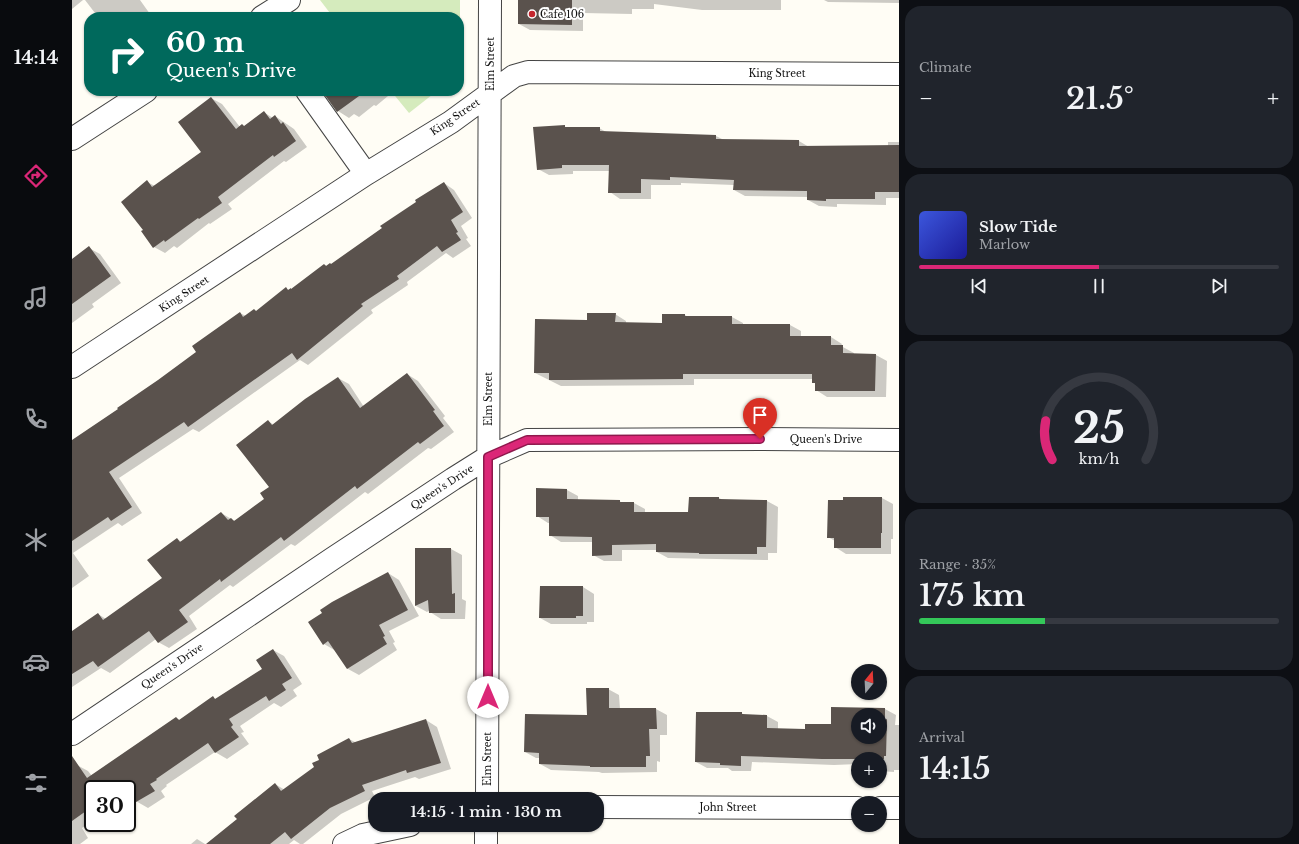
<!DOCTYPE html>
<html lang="en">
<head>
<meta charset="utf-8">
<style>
  :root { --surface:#171b24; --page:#20242c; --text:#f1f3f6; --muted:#9ea1a6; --line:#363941; --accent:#db2777 }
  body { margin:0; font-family:"Libre Baskerville",serif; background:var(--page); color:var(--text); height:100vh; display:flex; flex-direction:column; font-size:15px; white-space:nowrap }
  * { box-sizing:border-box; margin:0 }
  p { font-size:13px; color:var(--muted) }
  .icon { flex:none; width:22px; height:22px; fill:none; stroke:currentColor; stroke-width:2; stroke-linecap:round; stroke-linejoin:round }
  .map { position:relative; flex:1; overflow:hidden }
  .details { display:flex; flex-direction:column; gap:6px; padding:6px; background:#0d0f14; width:400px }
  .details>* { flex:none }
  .top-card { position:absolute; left:12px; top:12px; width:380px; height:84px; border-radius:16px; box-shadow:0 1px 3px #0004; background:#00695c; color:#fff; overflow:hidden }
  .needle { width:26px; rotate:18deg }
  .controls { position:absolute; left:779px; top:664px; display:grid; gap:8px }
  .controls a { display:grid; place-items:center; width:36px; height:36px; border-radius:50%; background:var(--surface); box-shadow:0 1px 3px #0004; font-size:20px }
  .speed { position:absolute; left:12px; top:780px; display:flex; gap:8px; font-size:20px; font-weight:700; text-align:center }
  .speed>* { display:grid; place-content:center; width:52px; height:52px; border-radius:50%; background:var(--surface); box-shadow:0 1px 3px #0004; line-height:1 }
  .speed .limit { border:2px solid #111; border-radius:6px; background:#fff; color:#111 }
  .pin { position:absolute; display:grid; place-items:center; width:34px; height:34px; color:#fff; margin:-41px -17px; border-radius:50% 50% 50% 0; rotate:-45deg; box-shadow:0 0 4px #0007 }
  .pin .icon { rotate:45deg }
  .me { position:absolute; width:44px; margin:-22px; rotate:0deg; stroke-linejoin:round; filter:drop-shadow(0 0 3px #0008) }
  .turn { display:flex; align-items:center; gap:14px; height:84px; padding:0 16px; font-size:18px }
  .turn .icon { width:52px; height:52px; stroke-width:2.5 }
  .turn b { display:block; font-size:28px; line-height:34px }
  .big { font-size:30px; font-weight:600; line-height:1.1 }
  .details .tile { flex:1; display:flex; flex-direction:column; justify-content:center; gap:6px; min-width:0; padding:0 14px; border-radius:16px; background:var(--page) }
  .details .dial { align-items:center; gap:0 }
  .dial svg { height:104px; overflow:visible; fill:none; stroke:var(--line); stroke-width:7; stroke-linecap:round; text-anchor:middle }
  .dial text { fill:var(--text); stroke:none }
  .song { display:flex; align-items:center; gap:12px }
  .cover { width:48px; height:48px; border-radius:6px; background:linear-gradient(135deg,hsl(230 70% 55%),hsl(240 70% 35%)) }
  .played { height:4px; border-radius:2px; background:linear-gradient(90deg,var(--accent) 50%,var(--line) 50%) }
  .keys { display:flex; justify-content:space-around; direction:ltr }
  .heat { display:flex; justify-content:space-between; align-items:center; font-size:22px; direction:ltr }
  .charge { height:6px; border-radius:3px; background:linear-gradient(90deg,#34c759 35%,var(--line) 0) }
  .trip { position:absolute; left:296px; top:792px; width:236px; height:40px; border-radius:16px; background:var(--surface); box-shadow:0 1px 3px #0004; font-weight:600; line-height:40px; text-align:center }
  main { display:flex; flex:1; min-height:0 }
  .tabs { display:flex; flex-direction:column; width:72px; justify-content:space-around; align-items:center; background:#090b0e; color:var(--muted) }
  .tabs .icon { width:28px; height:28px }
  .tabs .current { color:var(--accent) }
  .tabs b { font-size:18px; color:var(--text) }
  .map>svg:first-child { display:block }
  .green { fill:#d5ebbd }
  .shadow { fill:#0003; fill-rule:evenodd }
  .building { fill:#5a524d; fill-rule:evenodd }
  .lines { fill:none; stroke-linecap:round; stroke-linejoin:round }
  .minor-casing { stroke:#444; stroke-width:24 }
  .minor { stroke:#fff; stroke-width:22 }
  .route-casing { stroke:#8e194d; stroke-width:10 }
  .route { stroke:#db2777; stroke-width:7 }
  .poi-dot { fill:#c4262e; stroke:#fff; stroke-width:1.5 }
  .labels { text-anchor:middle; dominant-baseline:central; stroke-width:4; stroke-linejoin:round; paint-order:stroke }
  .poi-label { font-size:10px; fill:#111; stroke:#fff; text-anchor:start }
  .street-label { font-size:10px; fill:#111; stroke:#fff }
</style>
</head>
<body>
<main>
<nav class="tabs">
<b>14:14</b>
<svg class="icon current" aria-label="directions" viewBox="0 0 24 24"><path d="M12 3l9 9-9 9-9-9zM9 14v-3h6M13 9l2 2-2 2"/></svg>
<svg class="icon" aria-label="music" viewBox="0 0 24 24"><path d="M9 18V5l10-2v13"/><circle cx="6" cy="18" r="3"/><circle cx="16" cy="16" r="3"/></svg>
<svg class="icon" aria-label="phone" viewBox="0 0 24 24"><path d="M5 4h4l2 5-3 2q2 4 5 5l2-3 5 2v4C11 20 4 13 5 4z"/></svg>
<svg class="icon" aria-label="climate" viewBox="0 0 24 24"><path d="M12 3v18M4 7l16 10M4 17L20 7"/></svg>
<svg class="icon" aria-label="car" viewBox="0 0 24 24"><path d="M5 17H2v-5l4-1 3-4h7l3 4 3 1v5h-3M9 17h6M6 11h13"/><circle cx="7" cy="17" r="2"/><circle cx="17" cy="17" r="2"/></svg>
<svg class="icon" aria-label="filters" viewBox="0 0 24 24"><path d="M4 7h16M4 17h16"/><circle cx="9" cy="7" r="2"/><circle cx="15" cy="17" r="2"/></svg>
</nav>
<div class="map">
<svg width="827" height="844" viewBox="0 0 827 844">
  <rect width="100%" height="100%" fill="#fffdf5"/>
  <path class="green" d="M248,0H388V60L387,71V17H261Z
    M319,91H365L337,113Z"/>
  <path class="shadow" d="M0,0H11L0,9Z
    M13,0H68L78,14L74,17H26Z
    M447,0H712H709V10H630L582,4V9H560V14L511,13V31L458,30L447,24Z
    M752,0H827V3L756,2Z
    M252,91H322L304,106L302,105L287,117L282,114L277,118L266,111Z
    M139,98L150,104L168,127H173L193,113L201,118L203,116L222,129L235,147L214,162L212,161L156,204L160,209L138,224L137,223L105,248L102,246L93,253L82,247L72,230L75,182L83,186L131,152Z
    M492,126L495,128H527L536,133L644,136L652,140L727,141L737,147L816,146V142H827V198H814V205L765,204V207L747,206L736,200V197L673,196L662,190V185L609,183V185H579V199H548L538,192V171H501V174L477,175L466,169Z
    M372,183L382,190L400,218L389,226L396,238L394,239L399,246L381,258L374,253L335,282L336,285L299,310L301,313L236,365L228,360L127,432L121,429L47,478L70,513L50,526L46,523L1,553L17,576L0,588V441L48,409L126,352L168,313L174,316L182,310L185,312L214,289L217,290H220L253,265L255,266L260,265Z
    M17,248L28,254L49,283L20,304L22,307L0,323V260Z
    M543,314L554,321V323L591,324V315H613L616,317H660L671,323V325H718L729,331V337H759L770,344L769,346L782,353V354L804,355L815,361L814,397H755L744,390V384L741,382V379H622V385L489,386L463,373L516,321Z
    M335,374L346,381L373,416L371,418L382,432L359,449L356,448L296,494L293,492L223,546L219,544L161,587L158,585L117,616L125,629L97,648L86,642L84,639L38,673L29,668L0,687V645L26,614L34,619L92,579L105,539L110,542L149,513L163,521L193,499L198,487L196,421L202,425L266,378L277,384L292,407Z
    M465,489L495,490L506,496V501H547L551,503H562L573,509V513H618V498H647L651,500L695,501L706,507L705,553H696V560L596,558L585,552V550H550V561H532L521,555V542H489L478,535V523H476L465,516Z
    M810,498L821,504V539H819V554H774L763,547V541L756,537Z
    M344,549H379L390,555V599L394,601L393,619H369L358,612V610L355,612L344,606Z
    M316,573L327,580L347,616L317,631L323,642L321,643L325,650L287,675L276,669L264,651L252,644Z
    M511,587L522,594V622H515V624H479L468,618Z
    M201,650L212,656L230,684L221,690L225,696L209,707L202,703L168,726L172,732L169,733L177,744L155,759L143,752L94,785L95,786L89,791L93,797L76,808L55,796V789H21V820L10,828L16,838L8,844H0V769L5,765L16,771L20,776L104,718L108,720L141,698L144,699L191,669Z
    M536,689L547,695L548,709H584L595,715V735H588V762L585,761V772L530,773L527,772L479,770L468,764V758H464L453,752L516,716Z
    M760,708L813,709L824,715L823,725H827V770H822V772L808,771V759H786V764L762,765L680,762L679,771H660L656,768H635L624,762L669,713L673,715L695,716L706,722V729L734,730L760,725ZM786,715H808V737H786Z
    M354,720L365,727L379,769L347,779L343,777L300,791L303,797L269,814L231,844H228L222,840L217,844H136L166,820L203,784L213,790L243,767L249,760L277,739L285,743Z
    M125,839L133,844H119Z"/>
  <path class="building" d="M446,0H500V25L446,24Z
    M250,91H294L265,112Z
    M139,97L164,129L170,124L172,126L192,111L198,119L203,115L209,124L211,122L224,141L202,157L201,155L146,197L150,203L127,219L126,218L93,242L92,240L81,248L69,231L71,230L49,202L75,180L80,187L129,152L106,122Z
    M493,125V127H528V131L644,135V139L727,140V146L827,145V192H803V199H754V201L735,200V191L661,190L662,180L598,177V180L569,179V193H536L537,165H490V168L465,170L461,127Z
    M372,182L391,212L379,220L386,232L384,233L389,240L370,252L365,246L325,276L327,279L289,304L291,306L225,360L220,353L116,427L112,422L37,472L60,507L39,521L36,517L0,541V440L46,409L45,408L86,380L124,352L120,346L168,312L171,317L182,309L184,311L214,287L216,290L219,288V289L252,264L254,266L258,263L259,264L310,228L308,226L344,202L343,200Z
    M17,246L39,276L0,304V259Z
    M515,313H544L543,322L590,323V314H613V316H660V324H718V336H759V345H771V353L804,354L803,391H743V383H740V374H611V379L497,380H477V373H462L463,319L515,320Z
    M335,373L363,410L361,411L372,426L348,444L346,442L285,489L283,486L212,541L209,537L149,582L148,579L107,610L116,622L86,643L77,631L26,667L21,661L0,674V631L26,613L31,620L90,578L75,560L105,538L108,542L149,512L156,520L159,518L162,521L192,499L188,493L197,487L164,445L196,420L200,425L233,399L266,377L288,408Z
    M464,488L495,489V499L548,500V502H562V512H616L617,497H647V499L695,500L694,547H685V554H627V553L584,552V544L540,545V555L520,556V537L477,536V517H464Z
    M771,497H810V533H809V548H762V538H755L756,500H771Z
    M343,548H379L380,594L383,593V613H357L356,600L343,606Z
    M316,572L336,610L307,625L313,636L311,637L315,644L275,669L256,641L251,645L236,622L250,613L248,610L260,602Z
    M468,586H511V616H504V618H467Z
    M201,649L220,678L210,684L214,690L197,701L194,696L157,719L161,725L159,727L167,737L143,753L136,743L84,779L85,780L78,784L83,791L64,802L60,797L57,799L55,796V789H21V806L0,821V756L15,778L104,717L107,720L141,696L143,699L190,669L184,660Z
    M514,688H537V708H584L585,729H577L578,756H574V767H518V766L467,764V753L452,752L453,714L515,715Z
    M759,707L813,708V720L815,719L814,756H812V759H750L669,756V766L648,765V763L623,762L624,712H670V714L695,715V728L733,729V724H759ZM786,715H808V737H786Z
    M354,719L369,763L335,773L334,770L290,785L293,791L258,808L219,839L213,832L198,844H134L165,819L162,816L203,783L209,791L242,767L240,763L247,760L245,755L277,738L280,743Z"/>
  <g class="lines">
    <defs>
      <path id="minor" d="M190,17L217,0
        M235,91L294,174
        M0,139L74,91
        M0,367L294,174L379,122L442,76L456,72L827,74
        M0,734L260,559L381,479L416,457L455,440L688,439L827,440
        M415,799L418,0
        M525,807L786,808
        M808,808H827
        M272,844L291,835L338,825
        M414,844V825"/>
    </defs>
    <use href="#minor" class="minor-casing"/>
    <use href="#minor" class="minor"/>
  </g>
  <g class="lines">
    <defs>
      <path id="route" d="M416,697V457L455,440L688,439"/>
    </defs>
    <use href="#route" class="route-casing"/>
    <use href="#route" class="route"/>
  </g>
  <circle class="poi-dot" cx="460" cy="14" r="4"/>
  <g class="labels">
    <g class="poi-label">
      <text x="468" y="14">Cafe 106</text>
    </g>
    <g class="street-label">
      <text transform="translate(418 64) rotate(-90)">Elm Street</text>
      <text x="705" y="73">King Street</text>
      <text transform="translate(383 117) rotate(-34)">King Street</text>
      <text transform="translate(112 294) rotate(-33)">King Street</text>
      <text transform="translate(416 399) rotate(-90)">Elm Street</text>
      <text x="754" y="439">Queen's Drive</text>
      <text transform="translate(370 487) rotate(-33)">Queen's Drive</text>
      <text transform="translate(100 666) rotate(-34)">Queen's Drive</text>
      <text transform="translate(415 759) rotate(-90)">Elm Street</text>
      <text x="656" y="807">John Street</text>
    </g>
  </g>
</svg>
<div class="controls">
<a><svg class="needle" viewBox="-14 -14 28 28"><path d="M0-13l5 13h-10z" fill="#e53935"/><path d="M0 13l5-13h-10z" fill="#9ea1a6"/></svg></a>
<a><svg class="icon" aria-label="sound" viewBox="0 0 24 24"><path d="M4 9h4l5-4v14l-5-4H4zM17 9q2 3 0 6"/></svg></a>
<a>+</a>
<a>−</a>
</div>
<div class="speed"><div class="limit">30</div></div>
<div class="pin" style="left:688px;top:439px;background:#d93025"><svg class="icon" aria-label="arrive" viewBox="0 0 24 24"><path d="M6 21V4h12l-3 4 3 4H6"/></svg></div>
<svg class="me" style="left:416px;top:697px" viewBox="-20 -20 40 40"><circle r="19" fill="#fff"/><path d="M0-13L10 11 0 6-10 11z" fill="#db2777"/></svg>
<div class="trip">14:15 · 1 min · 130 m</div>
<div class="top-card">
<div class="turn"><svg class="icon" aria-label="right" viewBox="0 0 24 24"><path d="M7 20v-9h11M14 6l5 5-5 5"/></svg><div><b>60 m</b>Queen's Drive</div></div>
</div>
</div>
<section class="details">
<div class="tile"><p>Climate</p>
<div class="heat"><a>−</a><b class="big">21.5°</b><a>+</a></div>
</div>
<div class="tile">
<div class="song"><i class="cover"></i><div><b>Slow Tide</b><p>Marlow</p></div></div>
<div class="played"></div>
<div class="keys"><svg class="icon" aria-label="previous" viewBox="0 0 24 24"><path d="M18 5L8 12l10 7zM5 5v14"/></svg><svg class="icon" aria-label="pause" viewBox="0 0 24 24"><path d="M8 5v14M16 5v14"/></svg><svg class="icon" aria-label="next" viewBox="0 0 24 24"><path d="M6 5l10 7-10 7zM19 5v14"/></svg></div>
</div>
<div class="tile dial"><svg viewBox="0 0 100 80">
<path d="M14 69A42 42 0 1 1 86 69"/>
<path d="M14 69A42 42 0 0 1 9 39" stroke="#db2777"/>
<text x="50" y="56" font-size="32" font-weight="700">25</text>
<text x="50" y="72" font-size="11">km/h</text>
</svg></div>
<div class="tile"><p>Range · 35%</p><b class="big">175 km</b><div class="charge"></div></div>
<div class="tile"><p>Arrival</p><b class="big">14:15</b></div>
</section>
</main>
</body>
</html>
